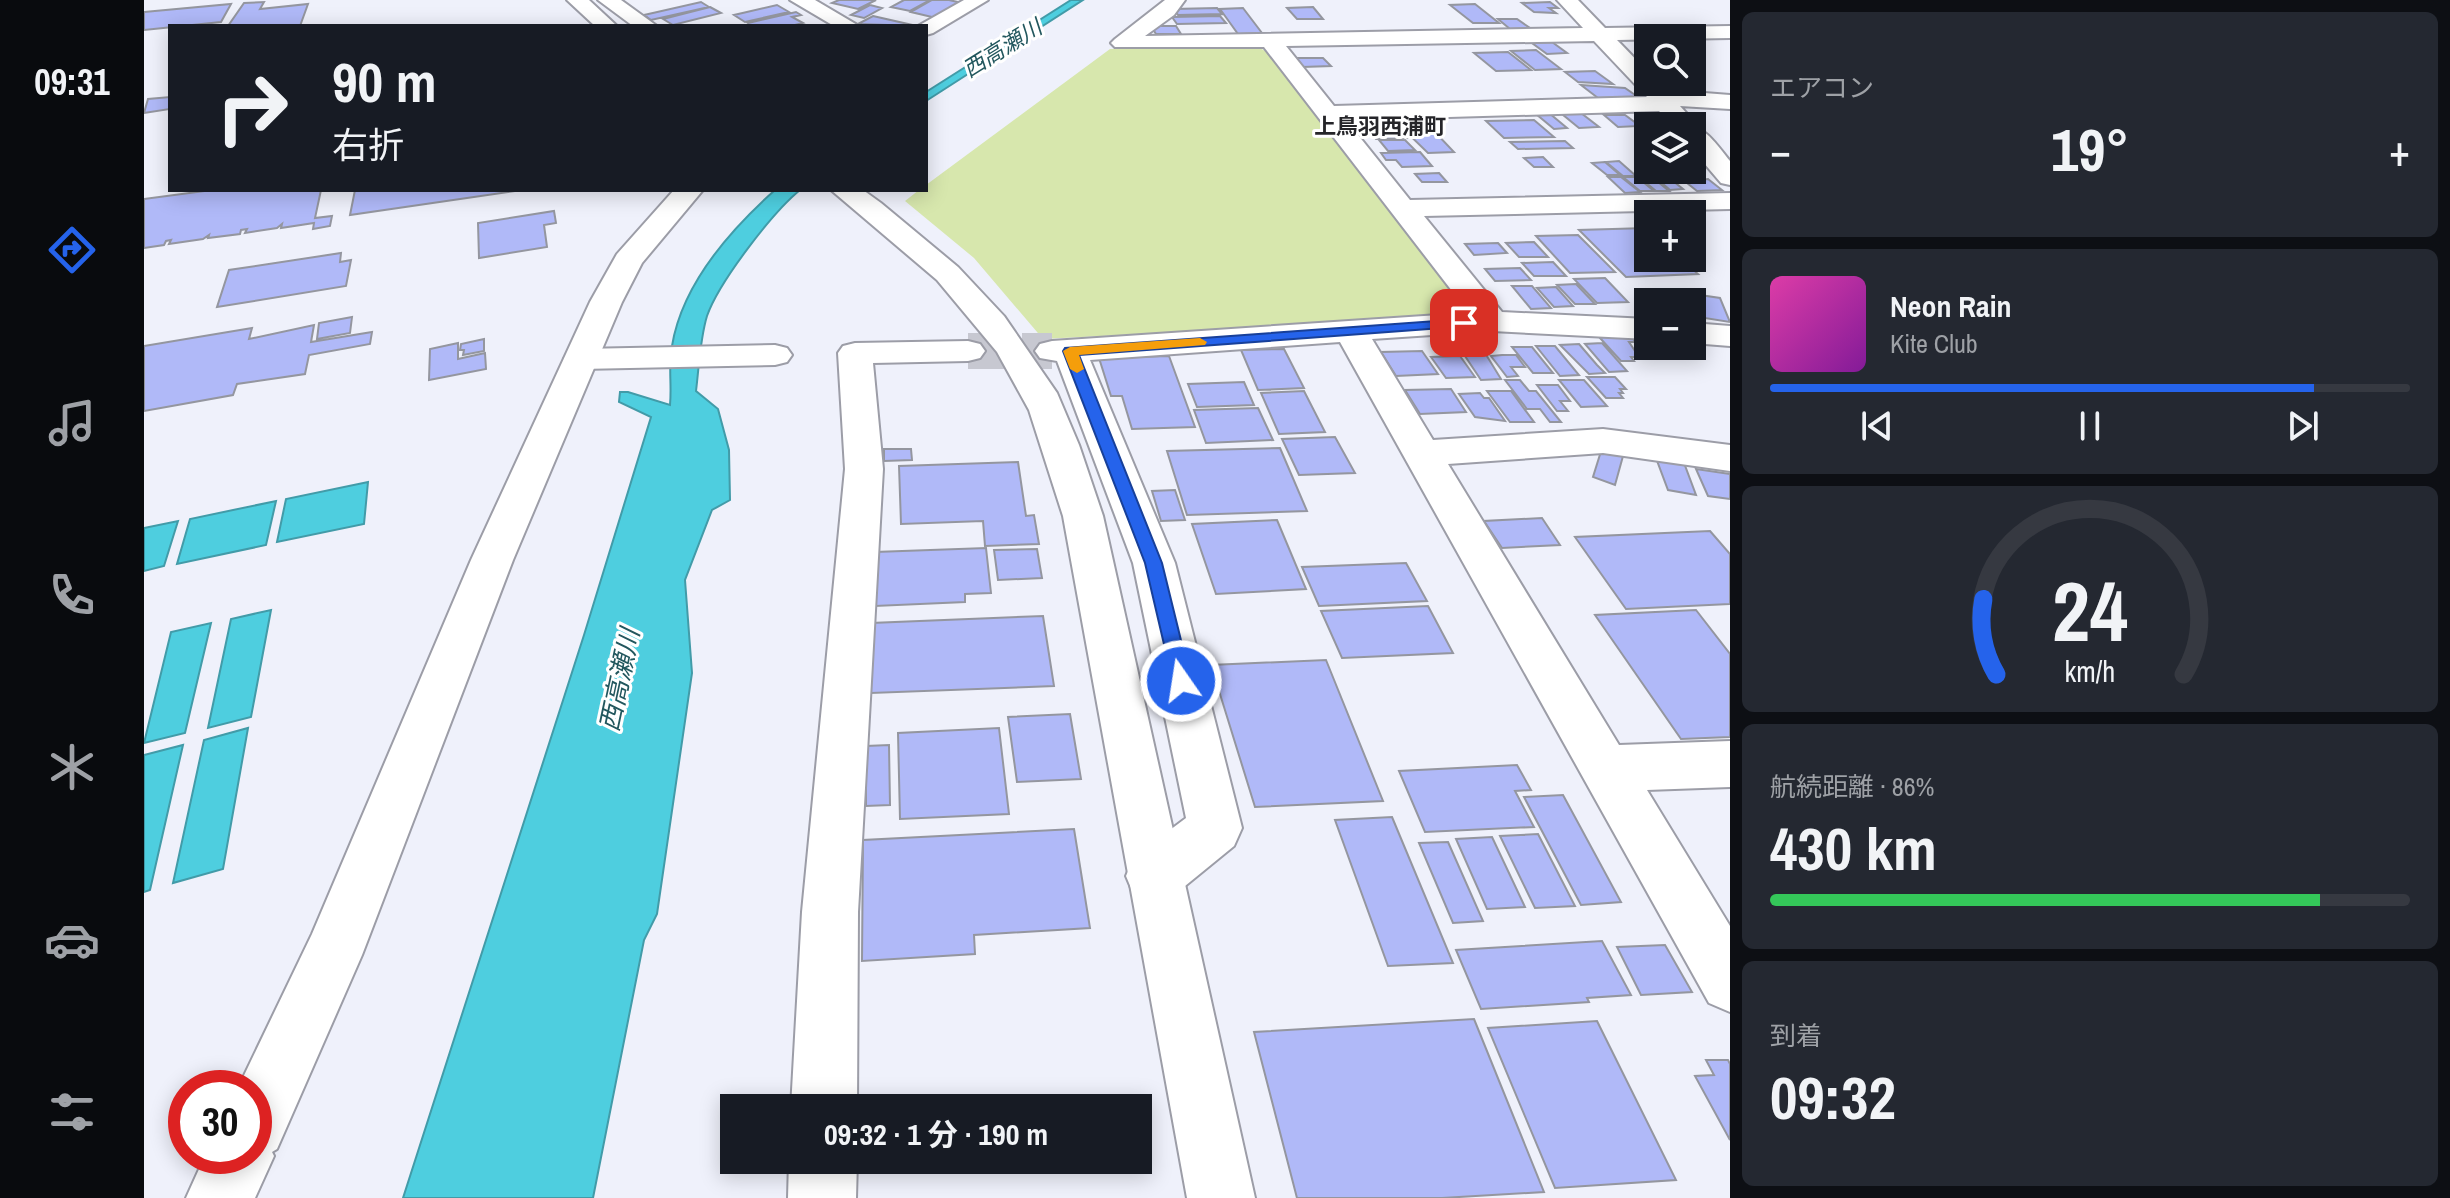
<!DOCTYPE html>
<html lang="ja">
<head>
<meta charset="utf-8">
<style>
  :root { --surface:#171b24; --page:#242831; --text:#f1f3f6; --muted:#9ea1a6; --line:#363941; --accent:#2563eb }
  body { margin:0; font-family:"Archivo Narrow","Noto Sans JP",sans-serif; background:var(--page); color:var(--text); height:100vh; display:flex; flex-direction:column; font-size:30px; white-space:nowrap }
  * { box-sizing:border-box; margin:0 }
  p { font-size:26px; color:var(--muted) }
  .icon { flex:none; width:44px; height:44px; fill:none; stroke:currentColor; stroke-width:2; stroke-linecap:round; stroke-linejoin:round }
  .map { position:relative; flex:1; overflow:hidden }
  .panel { display:flex; flex-direction:column; gap:12px; padding:12px; background:#0d0f14; width:720px }
  .panel>* { flex:none }
  .guide { position:absolute; left:24px; top:24px; width:760px; height:168px; border-radius:0px; box-shadow:0 4px 20px #0003; background:#171b24; color:var(--text); overflow:hidden }
  .buttons { position:absolute; left:1490px; top:24px; display:grid; gap:16px }
  .buttons a { display:grid; place-items:center; width:72px; height:72px; border-radius:0px; background:var(--surface); box-shadow:0 4px 20px #0003; font-size:40px }
  .speed { position:absolute; left:24px; top:1070px; display:flex; gap:16px; font-size:40px; font-weight:700; text-align:center }
  .speed>* { display:grid; place-content:center; width:104px; height:104px; border-radius:50%; background:var(--surface); box-shadow:0 4px 20px #0003; line-height:1 }
  .speed .limit { border:12px solid #d22; background:#fff; color:#111 }
  .pin { position:absolute; display:grid; place-items:center; width:68px; height:68px; color:#fff; margin:-34px; border-radius:16px; box-shadow:0 4px 12px #0006 }
  .me { position:absolute; width:88px; margin:-44px; rotate:347deg; stroke-linejoin:round; filter:drop-shadow(0 0 6px #0008) }
  .turn { display:flex; align-items:center; gap:28px; height:168px; padding:0 32px; font-size:36px }
  .turn .icon { width:104px; height:104px; stroke-width:2.5 }
  .turn b { display:block; font-size:56px; line-height:68px }
  .big { font-size:60px; font-weight:700; line-height:1.1 }
  .panel .widget { flex:1; display:flex; flex-direction:column; justify-content:center; gap:12px; min-width:0; padding:0 28px; border-radius:12px; background:var(--page) }
  .panel .dial { align-items:center; gap:0 }
  .dial svg { height:208px; overflow:visible; fill:none; stroke:var(--line); stroke-width:7; stroke-linecap:round; text-anchor:middle }
  .dial text { fill:var(--text); stroke:none }
  .song { display:flex; align-items:center; gap:24px }
  .cover { width:96px; height:96px; border-radius:12px; background:linear-gradient(135deg,hsl(320 70% 55%),hsl(290 70% 35%)) }
  .played { height:8px; border-radius:4px; background:linear-gradient(90deg,var(--accent) 85%,var(--line) 85%) }
  .keys { display:flex; justify-content:space-around; direction:ltr }
  .heat { display:flex; justify-content:space-between; align-items:center; font-size:44px; direction:ltr }
  .charge { height:12px; border-radius:6px; background:linear-gradient(90deg,#34c759 86%,var(--line) 0) }
  .trip { position:absolute; left:576px; top:1094px; width:432px; height:80px; border-radius:0px; background:var(--surface); box-shadow:0 4px 20px #0003; font-weight:700; line-height:80px; text-align:center }
  main { display:flex; flex:1; min-height:0 }
  .menu { display:flex; flex-direction:column; width:144px; justify-content:space-around; align-items:center; background:#090b0e; color:var(--muted) }
  .menu .icon { width:56px; height:56px }
  .menu .current { color:var(--accent) }
  .menu b { font-size:36px; color:var(--text) }
  .map>svg:first-child { display:block }
  .green { fill:#d7e7ad }
  .water { fill:#4ecedf; stroke:#429ba8; stroke-width:2 }
  .building { fill:#b0b9f8; stroke:#94969f; stroke-width:2 }
  .lines { fill:none; stroke-linecap:round; stroke-linejoin:round }
  .minor-tunnel { stroke:#c7c8d1; stroke-width:36; stroke-dasharray:36 18; stroke-linecap:butt }
  .minor-casing { stroke:#9c9da7; stroke-width:4 }
  .tertiary-casing { stroke:#9c9da7; stroke-width:4 }
  .minor { fill:#fff; fill-rule:evenodd }
  .tertiary { fill:#fff; fill-rule:evenodd }
  .route { fill:#2563eb; stroke:#184099; stroke-width:2 }
  .slow { fill:#f59e0b }
  .labels { text-anchor:middle; dominant-baseline:central; stroke-width:6; stroke-linejoin:round; paint-order:stroke }
  .far-water-label { font-size:22px; font-style:italic; fill:#22575e; stroke:#fff }
  .far-neighbourhood-label { font-size:22px; font-weight:bold; fill:#252529; stroke:#fff }
  .water-label { font-size:26px; font-style:italic; fill:#22575e; stroke:#fff }
</style>
</head>
<body>
<main>
<nav class="menu">
<b>09:31</b>
<svg class="icon current" aria-label="directions" viewBox="0 0 24 24"><path d="M12 3l9 9-9 9-9-9zM9 14v-3h6M13 9l2 2-2 2"/></svg>
<svg class="icon" aria-label="music" viewBox="0 0 24 24"><path d="M9 18V5l10-2v13"/><circle cx="6" cy="18" r="3"/><circle cx="16" cy="16" r="3"/></svg>
<svg class="icon" aria-label="phone" viewBox="0 0 24 24"><path d="M5 4h4l2 5-3 2q2 4 5 5l2-3 5 2v4C11 20 4 13 5 4z"/></svg>
<svg class="icon" aria-label="climate" viewBox="0 0 24 24"><path d="M12 3v18M4 7l16 10M4 17L20 7"/></svg>
<svg class="icon" aria-label="car" viewBox="0 0 24 24"><path d="M5 17H2v-5l4-1 3-4h7l3 4 3 1v5h-3M9 17h6M6 11h13"/><circle cx="7" cy="17" r="2"/><circle cx="17" cy="17" r="2"/></svg>
<svg class="icon" aria-label="filters" viewBox="0 0 24 24"><path d="M4 7h16M4 17h16"/><circle cx="9" cy="7" r="2"/><circle cx="15" cy="17" r="2"/></svg>
</nav>
<div class="map">
<svg width="1586" height="1198" viewBox="0 0 1586 1198">
  <rect width="100%" height="100%" fill="#eff1fb"/>
  <path class="green" d="M1111,45L1126,54L1317,305L1307,318L899,339L830,258L761,201L775,190H782V185L966,49Z"/>
  <path class="water" d="M927,0H939L782,101V92Z
    M631,190H656C628,213 575,282 563,316C556,339 555,367 552,391L574,409L585,450L586,500L568,510L541,580L548,673L513,914L500,940L449,1198H259L440,635L507,417L475,402L476,392H484L526,405C528,383 524,368 528,346C538,284 585,231 631,190Z
    M224,482L220,524L133,542L142,499Z
    M132,501L122,545L33,564L46,519Z
    M34,521L20,566L0,571V528Z
    M127,610L107,717L64,728L87,619Z
    M67,623L41,733L0,743L27,632Z
    M104,728L79,869L29,883L60,740Z
    M39,745L6,890L0,892V755Z"/>
  <path class="building" d="M695,0H732L714,9L688,3Z
    M760,0H786L766,11L747,7Z
    M788,0H805L818,3L792,18L767,12Z
    M120,2L116,9L164,4L156,26H84L100,3Z
    M557,2L565,7L507,20L500,15Z
    M1406,2L1414,8H1405L1412,13L1390,12L1378,3Z
    M87,4L77,22L0,30V12Z
    M1331,4L1355,23H1329L1306,5Z
    M633,5L645,12L601,22L590,15Z
    M726,5L738,8L720,18L707,15Z
    M566,7L577,13L529,25L519,19Z
    M1169,7L1179,19H1153L1143,8Z
    M1073,8L1078,14L1034,15L1030,9Z
    M1099,8L1118,33L1094,34L1076,9Z
    M652,12L657,15L648,17L659,23L647,26H608L604,23Z
    M729,16L773,26L714,24Z
    M1076,16L1082,23L1033,24L1028,17Z
    M1354,19H1373L1386,28L1366,29Z
    M1007,26H1032L1037,34H1012Z
    M1408,42L1423,53L1403,54L1388,43Z
    M1392,50L1417,69L1391,70L1367,51Z
    M1364,52L1387,70L1352,71L1330,53Z
    M1151,58H1179L1187,66L1158,67Z
    M1451,71L1469,84L1434,82L1421,72Z
    M1437,85L1481,88L1494,97L1454,98Z
    M26,97V109L0,113L4,99Z
    M1405,113L1423,128L1410,129L1392,114Z
    M1437,113L1455,127L1435,128L1418,114Z
    M1460,115H1481L1496,126L1474,127Z
    M1390,120L1410,137L1360,138L1342,121Z
    M1281,122L1289,130L1310,152L1284,153L1253,123Z
    M1215,123H1246L1252,129L1220,130Z
    M1255,130L1263,138L1232,139L1225,131Z
    M1235,140H1261L1271,150L1244,151Z
    M1421,141L1429,148L1374,149L1366,142Z
    M1276,152L1288,166L1258,167L1252,160H1242L1237,153Z
    M1399,157L1409,167H1390L1380,158Z
    M1475,161L1492,176H1479L1462,162Z
    M1461,162L1476,175H1463L1448,163Z
    M1295,173L1303,182H1278L1271,174Z
    M1533,175H1550L1557,180L1564,179L1578,190L1553,191Z
    M1464,177H1477L1496,192L1481,193Z
    M1479,177H1493L1510,191H1496Z
    M1495,177H1508L1525,191H1512Z
    M1511,177H1524L1539,189L1526,190Z
    M68,190H177L171,218L188,216L186,226L169,229L170,223L137,228L138,224L133,228L101,233L103,229L97,230L96,234L64,238L65,235L59,239L25,244L27,240L22,241L20,245L0,248V199Z
    M211,190H378L206,215Z
    M410,211L412,223L400,225L403,247L335,258L334,223Z
    M1503,228L1504,258H1536L1554,274L1482,277L1435,230Z
    M1434,235L1471,272L1426,273L1392,236Z
    M1390,242L1404,257H1375L1362,243Z
    M1354,243L1363,253L1330,255L1321,244Z
    M197,253L196,262L207,260L202,286L73,307L85,270Z
    M1409,262L1422,276H1390L1378,263Z
    M1376,268L1387,280L1351,281L1341,269Z
    M1461,278L1484,302L1453,303L1430,279Z
    M1432,284L1451,304H1431L1413,285Z
    M1368,286H1388L1407,308L1387,309Z
    M1412,287L1429,306L1410,307L1393,288Z
    M1522,290L1576,298L1586,322L1548,316V302H1526Z
    M208,317L206,333L173,339L175,323Z
    M170,325L167,342L228,332L226,344L165,355L161,374L93,384L89,395L0,411V346L108,328L105,339Z
    M1482,331L1492,342H1485L1495,357H1487L1490,361H1477L1456,338Z
    M340,339V351L319,355L320,350H316L317,344Z
    M314,343V359L341,353L342,369L285,380L286,349Z
    M1458,343L1483,371L1465,372L1441,344Z
    M1435,344L1453,365L1461,373L1445,374L1416,345Z
    M1392,346H1411L1435,375L1416,376Z
    M1368,347H1388L1409,373H1389Z
    M1140,349L1160,388L1114,390L1097,350Z
    M1278,351L1294,374L1252,376L1237,352Z
    M1319,353H1341L1357,379L1337,380Z
    M1358,355H1372L1381,367H1367L1374,376L1363,377L1347,356Z
    M1025,356L1051,427L988,429L978,396H967L955,358Z
    M1316,356L1331,377L1302,378L1287,357Z
    M1443,377H1471L1482,389H1476L1479,393H1475L1479,398H1462Z
    M1361,380H1376L1385,391H1392L1417,422H1406L1396,409H1383Z
    M1415,380H1440L1463,406L1437,407Z
    M1100,382L1110,405L1053,407L1044,384Z
    M1393,385H1414L1426,401H1416L1424,411H1413Z
    M1307,389L1322,412L1276,414L1261,390Z
    M1160,391L1181,432L1135,434L1117,393Z
    M1343,391H1367L1390,422H1366Z
    M1336,393L1340,398H1345L1361,421L1331,417L1315,394Z
    M1114,408L1129,440L1062,443L1050,410Z
    M1191,437L1211,473L1155,475L1138,439Z
    M1136,448L1163,511L1043,515L1023,451Z
    M1458,448L1479,456L1471,485L1449,477Z
    M740,449H767L768,460L740,461Z
    M1512,458L1540,463L1552,495L1524,490Z
    M874,462L882,516L890,515L895,544L841,546L839,521L757,524L755,466Z
    M1552,469L1586,474V499L1564,496Z
    M1031,490L1041,520L1017,521L1008,491Z
    M1398,518L1416,545L1358,548L1340,521Z
    M1133,520L1162,589L1072,594L1048,524Z
    M1566,531L1586,554V604L1482,609L1431,537Z
    M842,548L847,593L821,594V602L731,606V552Z
    M893,549L898,578L854,580L850,550Z
    M1262,563L1283,601L1175,606L1158,567Z
    M1284,606L1309,653L1198,658L1177,611Z
    M1552,610L1586,654V737L1537,739L1451,615Z
    M899,616L910,686L727,693V623Z
    M1182,660L1239,801L1111,807L1067,665Z
    M926,714L937,779L873,782L864,717Z
    M855,728L865,814L756,819L754,733Z
    M745,745L746,805L722,806V746Z
    M1373,765L1387,790L1371,791L1390,827L1281,832L1255,771Z
    M1419,795L1477,902L1437,905L1380,797Z
    M1248,817L1309,963L1244,966L1191,820Z
    M930,829L946,928L830,935L831,954L718,961L719,840Z
    M1394,834L1431,906L1391,908L1356,836Z
    M1348,837L1381,907L1343,909L1312,839Z
    M1304,842L1339,921L1309,923L1275,843Z
    M1458,941L1487,995L1443,998L1445,1002L1337,1009L1312,950Z
    M1521,945L1548,992L1497,995L1473,947Z
    M1330,1019L1400,1192L1298,1198H1153L1110,1032Z
    M1453,1021L1532,1180L1411,1188L1344,1028Z
    M1562,1060H1584L1586,1064V1140L1551,1076L1570,1075Z"/>
  <g class="lines">
    <path class="minor-tunnel" d="M824,351H908"/>
    <defs>
      <path id="minor" d="M454,0H477L513,26H489Z
        M646,0H671L715,26H690Z
        M820,0H844L789,33L782,35V26H774Z
        M1021,0H1041L1030,15L1001,36L1439,28L1413,0H1434L1461,28L1586,26V38L1473,40L1504,72V82H1514L1522,90L1586,95V109L1536,106L1547,118L1544,123C1529,127 1525,121 1515,111L1202,120L1266,200L1586,193V209L1280,216L1358,312L1504,319V339L1348,331L1228,339L1289,440L1459,429L1586,445V471L1459,453L1304,464L1475,745L1586,741V787L1503,790L1586,926V1012L1565,1003L1196,342L946,360L1031,563L1098,828L1090,846L1030,895L1010,903L990,895L982,876L990,857L1042,818L989,563L913,361L896,358L891,351L896,344L908,341L1325,313L1120,47H971L967,43L971,39ZM1450,41L1503,97L1190,106L1142,46Z
        M1546,126C1563,128 1575,148 1586,161V185L1577,183L1548,149Z
        M1548,323L1586,326V346L1548,343Z
        M824,341L836,344L841,351L836,358L824,361L729,363L739,469L714,912L713,1108H647L658,912L701,469L694,353L699,346L711,343Z
        M631,345L643,348L648,355L643,362L631,365L437,369L425,366L420,359L425,352L437,349Z
        M645,1160H713L712,1198H644Z"/>
      <path id="tertiary" d="M423,0H445L473,26H451Z
        M530,190H559L498,263L478,302L369,560L218,955L133,1149L128,1152L130,1156L111,1198H42L61,1156H110V1088H94L168,934L327,560L446,302L473,254Z
        M687,190H719L737,203L814,267L860,316L913,393L935,445L959,516L1111,1198H1043L919,516L885,410L853,352L793,280Z"/>
    </defs>
    <use href="#minor" class="minor-casing"/>
    <use href="#tertiary" class="tertiary-casing"/>
    <use href="#minor" class="minor"/>
    <use href="#tertiary" class="tertiary"/>
  </g>
  <path class="route" d="M1320,319L1327,323L1325,326L935,355L1018,563L1047,681L1044,687L1037,689L1030,687L1001,563L919,351L921,348Z"/>
  <path class="slow" d="M1056,338L1063,342L1061,345L935,355L940,369L933,373L926,369L919,351L926,347Z"/>
  <g class="labels">
    <g class="far-water-label">
      <text transform="translate(858 48) rotate(-32)">西高瀬川</text>
    </g>
    <g class="far-neighbourhood-label">
      <text x="1236" y="126">上鳥羽西浦町</text>
    </g>
    <g class="water-label">
      <text transform="translate(475 680) rotate(-78)">西高瀬川</text>
    </g>
  </g>
</svg>
<div class="buttons">
<a><svg class="icon" aria-label="search" viewBox="0 0 24 24"><circle cx="10" cy="10" r="6"/><path d="M15 15l6 6"/></svg></a>
<a><svg class="icon" aria-label="layers" viewBox="0 0 24 24"><path d="M12 4l9 5-9 5-9-5zM3 14l9 5 9-5"/></svg></a>
<a>+</a>
<a>−</a>
</div>
<div class="speed"><div class="limit">30</div></div>
<div class="pin" style="left:1320px;top:323px;background:#d93025"><svg class="icon" aria-label="arrive" viewBox="0 0 24 24"><path d="M6 21V4h12l-3 4 3 4H6"/></svg></div>
<svg class="me" style="left:1037px;top:681px" viewBox="-20 -20 40 40"><circle r="17" fill="#2563eb" stroke="#fff" stroke-width="3"/><path d="M0-11L8 9 0 5-8 9z" fill="#fff"/></svg>
<div class="trip">09:32 · 1 分 · 190 m</div>
<div class="guide">
<div class="turn"><svg class="icon" aria-label="right" viewBox="0 0 24 24"><path d="M7 20v-9h11M14 6l5 5-5 5"/></svg><div><b>90 m</b>右折</div></div>
</div>
</div>
<section class="panel">
<div class="widget"><p>エアコン</p>
<div class="heat"><a>−</a><b class="big">19°</b><a>+</a></div>
</div>
<div class="widget">
<div class="song"><i class="cover"></i><div><b>Neon Rain</b><p>Kite Club</p></div></div>
<div class="played"></div>
<div class="keys"><svg class="icon" aria-label="previous" viewBox="0 0 24 24"><path d="M18 5L8 12l10 7zM5 5v14"/></svg><svg class="icon" aria-label="pause" viewBox="0 0 24 24"><path d="M8 5v14M16 5v14"/></svg><svg class="icon" aria-label="next" viewBox="0 0 24 24"><path d="M6 5l10 7-10 7zM19 5v14"/></svg></div>
</div>
<div class="widget dial"><svg viewBox="0 0 100 80">
<path d="M14 69A42 42 0 1 1 86 69"/>
<path d="M14 69A42 42 0 0 1 9 40" stroke="#2563eb"/>
<text x="50" y="56" font-size="32" font-weight="700">24</text>
<text x="50" y="72" font-size="11">km/h</text>
</svg></div>
<div class="widget"><p>航続距離 · 86%</p><b class="big">430 km</b><div class="charge"></div></div>
<div class="widget"><p>到着</p><b class="big">09:32</b></div>
</section>
</main>
</body>
</html>
